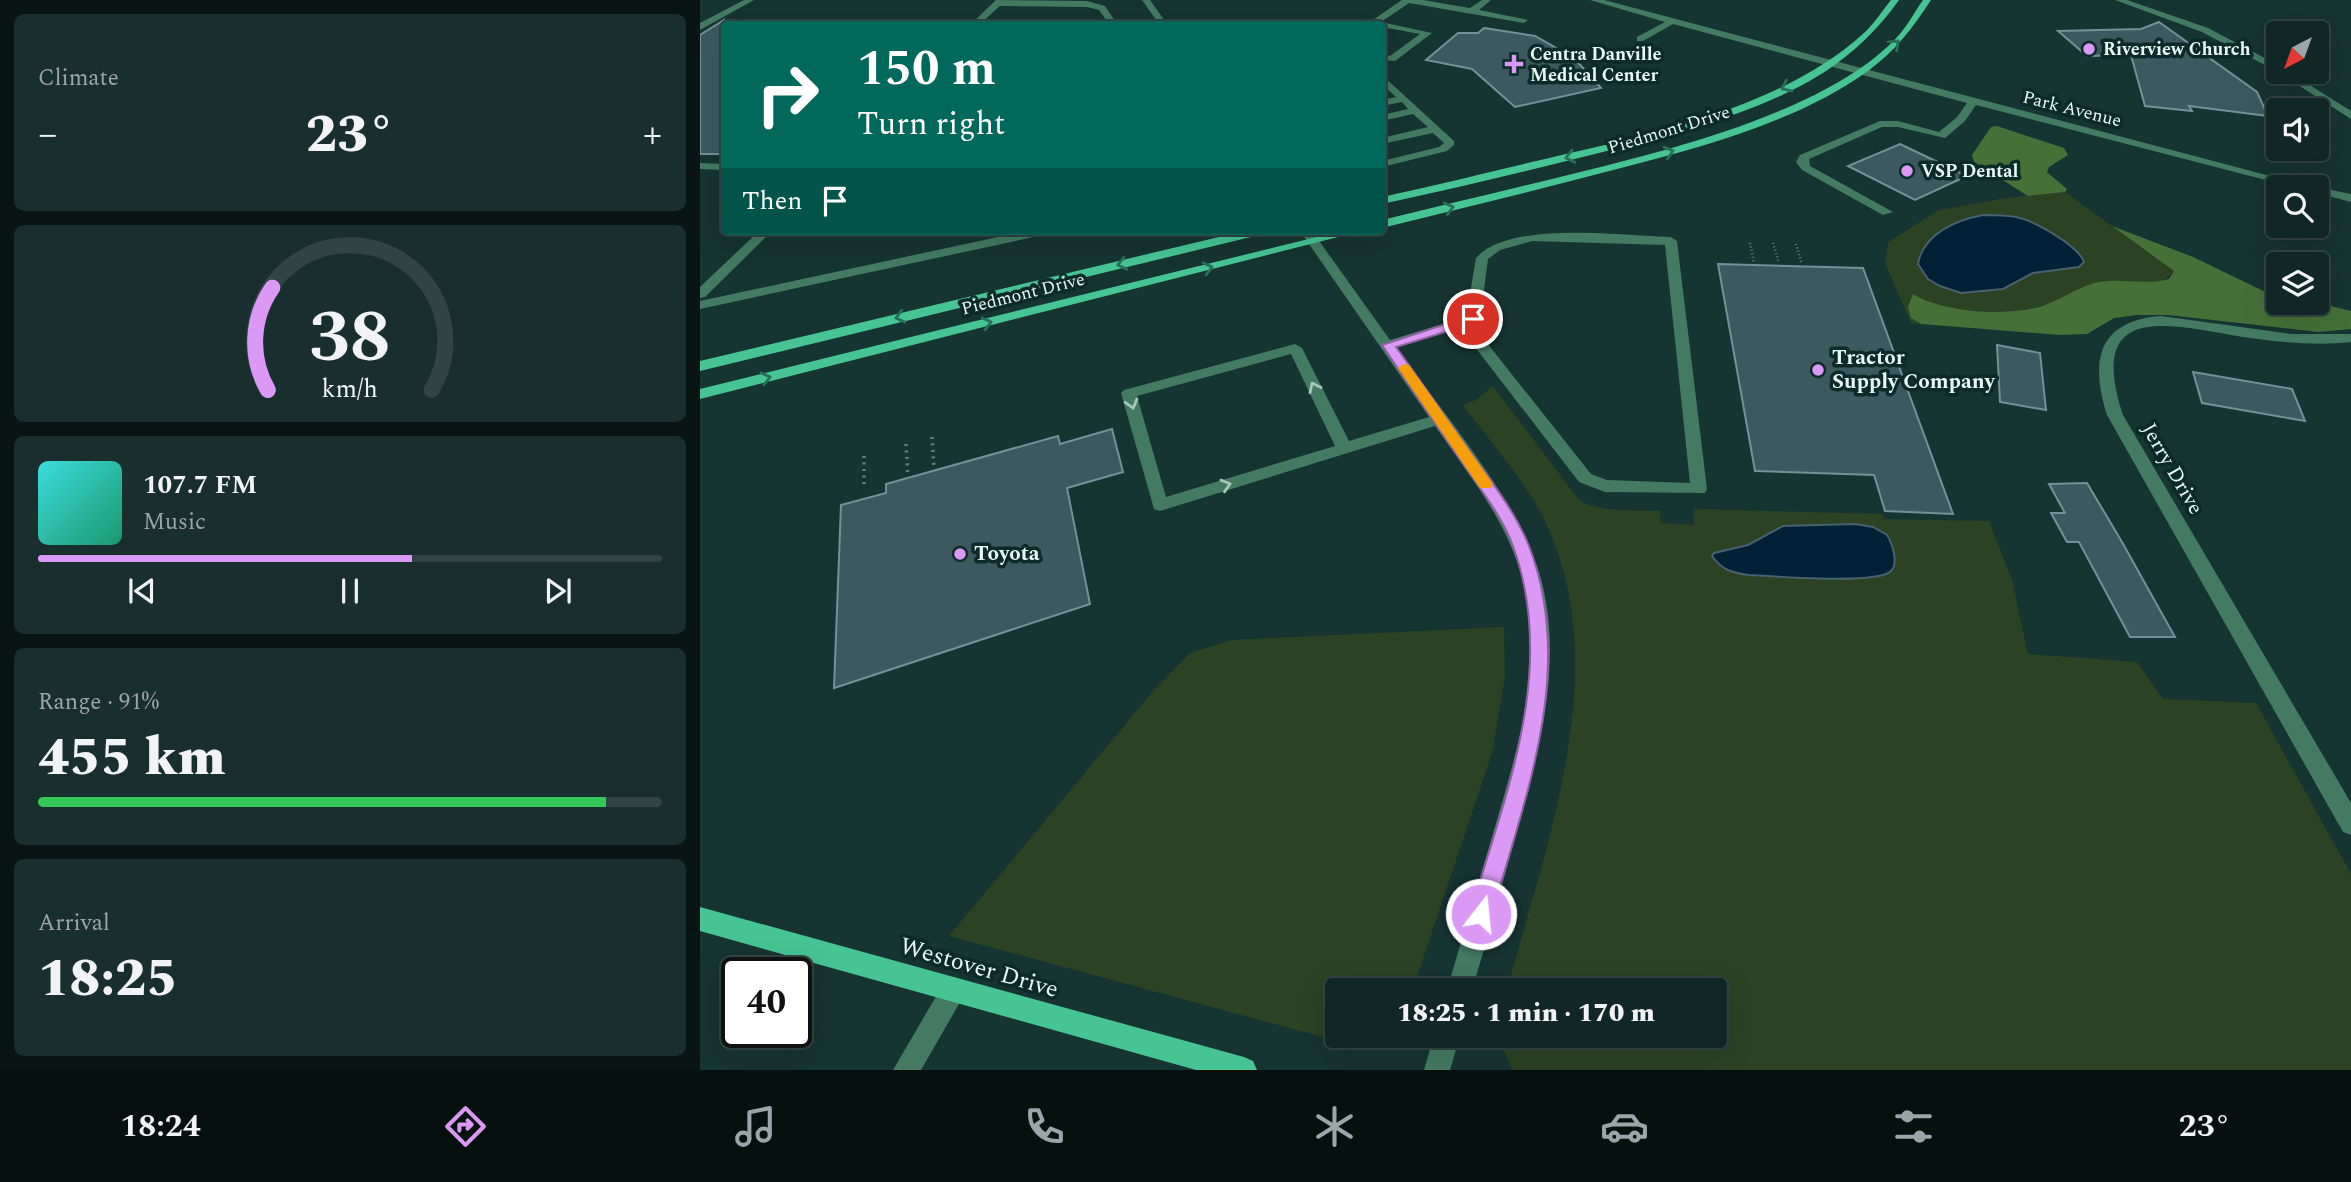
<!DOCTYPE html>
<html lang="en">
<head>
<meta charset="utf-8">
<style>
  :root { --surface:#102726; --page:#192f2e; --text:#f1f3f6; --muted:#9ca5a7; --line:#304443; --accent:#db99f5 }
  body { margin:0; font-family:Spectral,serif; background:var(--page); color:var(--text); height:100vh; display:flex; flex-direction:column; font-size:26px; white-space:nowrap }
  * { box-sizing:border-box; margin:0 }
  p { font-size:23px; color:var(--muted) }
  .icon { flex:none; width:38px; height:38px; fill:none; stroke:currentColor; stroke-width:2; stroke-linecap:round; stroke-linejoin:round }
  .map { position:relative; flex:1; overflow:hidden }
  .drawer { display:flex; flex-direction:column; gap:14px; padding:14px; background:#091515; width:700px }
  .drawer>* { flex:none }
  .hud { position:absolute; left:21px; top:21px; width:665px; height:214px; border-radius:7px; box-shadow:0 7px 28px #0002,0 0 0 2px var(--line); background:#00695c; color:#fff; overflow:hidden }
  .needle { width:46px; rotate:221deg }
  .fabs { position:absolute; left:1566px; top:21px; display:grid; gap:14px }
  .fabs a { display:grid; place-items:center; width:63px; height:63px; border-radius:7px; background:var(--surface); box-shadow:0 7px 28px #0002,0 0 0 2px var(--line); font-size:35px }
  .speed { position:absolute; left:21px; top:957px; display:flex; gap:14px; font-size:35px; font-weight:700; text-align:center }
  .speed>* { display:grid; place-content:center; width:91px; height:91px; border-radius:50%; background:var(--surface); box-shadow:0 7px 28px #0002,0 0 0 2px var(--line); line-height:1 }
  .speed .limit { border:4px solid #111; border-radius:10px; background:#fff; color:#111 }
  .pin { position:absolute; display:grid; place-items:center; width:60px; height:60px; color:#fff; margin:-30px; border:4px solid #fff; border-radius:50%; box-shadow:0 2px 7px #0007 }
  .me { position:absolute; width:77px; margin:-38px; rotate:16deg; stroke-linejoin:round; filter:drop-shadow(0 0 5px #0008) }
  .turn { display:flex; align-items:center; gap:24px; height:147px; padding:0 21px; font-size:32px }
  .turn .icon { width:91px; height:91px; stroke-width:2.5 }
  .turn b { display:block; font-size:49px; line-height:60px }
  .then { display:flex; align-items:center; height:66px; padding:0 21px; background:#0003; gap:14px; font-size:26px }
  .big { font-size:52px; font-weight:800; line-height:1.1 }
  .drawer .tile { flex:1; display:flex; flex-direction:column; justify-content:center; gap:10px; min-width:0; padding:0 24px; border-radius:10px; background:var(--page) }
  .drawer .dial { align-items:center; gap:0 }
  .dial svg { height:182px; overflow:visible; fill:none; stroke:var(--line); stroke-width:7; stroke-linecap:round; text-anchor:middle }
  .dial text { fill:var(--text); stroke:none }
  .song { display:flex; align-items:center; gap:21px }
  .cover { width:84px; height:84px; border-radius:10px; background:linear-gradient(135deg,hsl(180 70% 55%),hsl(160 70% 35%)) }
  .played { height:7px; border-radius:4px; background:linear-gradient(90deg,var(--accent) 60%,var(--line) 60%) }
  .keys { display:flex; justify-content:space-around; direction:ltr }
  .heat { display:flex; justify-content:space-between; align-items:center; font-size:38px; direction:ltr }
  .charge { height:10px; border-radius:5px; background:linear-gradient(90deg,#34c759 91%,var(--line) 0) }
  .trip { position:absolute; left:625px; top:978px; width:402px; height:70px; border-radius:7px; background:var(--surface); box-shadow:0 7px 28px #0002,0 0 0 2px var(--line); font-weight:800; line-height:70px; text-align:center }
  .tabs { display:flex; height:112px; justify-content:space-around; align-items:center; background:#06100f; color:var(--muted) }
  .tabs .icon { width:49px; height:49px }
  .tabs .current { color:var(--accent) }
  .tabs b { font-size:32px; color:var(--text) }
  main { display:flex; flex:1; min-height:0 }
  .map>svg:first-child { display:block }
  .green { fill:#2b4223 }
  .forest { fill:#467038 }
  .water { fill:#002036; stroke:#466170; stroke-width:2 }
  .building { fill:#3c5960; stroke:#739198; stroke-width:2 }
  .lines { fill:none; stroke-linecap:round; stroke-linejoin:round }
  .path-far1 { stroke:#667f7d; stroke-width:2.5; stroke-dasharray:1 2.5; stroke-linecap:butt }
  .path { stroke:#667f7d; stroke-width:3.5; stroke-dasharray:2 4.5; stroke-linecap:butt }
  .minor { fill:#437a61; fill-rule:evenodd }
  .major { fill:#46c493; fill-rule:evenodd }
  .oneway { stroke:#266f58 }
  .oneway2 { stroke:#a6c6bb }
  .route { fill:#db99f5; stroke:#8e639f; stroke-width:2 }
  .slow { fill:#f59e0b }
  .poi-dot { fill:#db99f5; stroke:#0b2a28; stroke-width:2.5 }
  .labels { text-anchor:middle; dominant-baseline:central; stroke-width:7; stroke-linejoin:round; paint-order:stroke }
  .far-poi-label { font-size:18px; font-weight:bold; fill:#e8f9f7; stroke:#0b2a28; text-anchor:start }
  .far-street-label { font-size:18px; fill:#e8f9f7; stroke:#0b2a28 }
  .poi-label { font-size:21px; font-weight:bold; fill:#e8f9f7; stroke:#0b2a28; text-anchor:start }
  .street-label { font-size:21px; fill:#e8f9f7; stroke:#0b2a28 }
  .near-street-label { font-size:24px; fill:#e8f9f7; stroke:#0b2a28 }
</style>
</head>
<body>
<main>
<section class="drawer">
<div class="tile"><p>Climate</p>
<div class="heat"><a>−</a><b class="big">23°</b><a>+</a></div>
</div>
<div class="tile dial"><svg viewBox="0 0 100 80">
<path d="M14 69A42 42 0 1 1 86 69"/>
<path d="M14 69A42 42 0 0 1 16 24" stroke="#db99f5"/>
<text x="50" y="56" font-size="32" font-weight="700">38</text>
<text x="50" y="72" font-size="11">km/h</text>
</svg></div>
<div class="tile">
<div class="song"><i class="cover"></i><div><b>107.7 FM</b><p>Music</p></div></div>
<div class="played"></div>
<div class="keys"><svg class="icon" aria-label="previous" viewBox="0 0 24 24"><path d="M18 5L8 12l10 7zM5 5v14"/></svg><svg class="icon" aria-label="pause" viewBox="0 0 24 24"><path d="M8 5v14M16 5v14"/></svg><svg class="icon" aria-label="next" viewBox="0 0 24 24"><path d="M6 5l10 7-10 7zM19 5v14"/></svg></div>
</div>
<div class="tile"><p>Range · 91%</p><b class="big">455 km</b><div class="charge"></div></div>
<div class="tile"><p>Arrival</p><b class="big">18:25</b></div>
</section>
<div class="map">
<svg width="1651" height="1070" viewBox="0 0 1651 1070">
  <rect width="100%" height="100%" fill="#163432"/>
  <path class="green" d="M1365,192L1474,271C1459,293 1417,277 1393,284C1376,288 1361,300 1344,305C1310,316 1244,313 1213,295C1207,309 1208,315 1221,324L1211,323L1185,263L1188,242L1239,210L1307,198Z
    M793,386L879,500C903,514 933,509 960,511L961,523L994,525L993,509L1182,514L1185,519L1289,521L1312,580L1328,654L1437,662L1463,699L1556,703L1651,874V1070H813L800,1043V1036H1015V990H807C846,842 918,662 841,513C820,475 789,440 763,405L776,400Z
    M804,627L805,677L792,753L718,974L708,990H637V1036H645L630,1039L249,936L455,689L490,653L532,640Z"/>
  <path class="forest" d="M1297,126L1364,148L1368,155L1349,167L1347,172L1367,189L1365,192L1328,196L1274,162L1272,155L1291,127Z
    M1412,226L1493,257L1578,298V303H1619L1651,311V329L1618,332L1468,315H1437L1414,318L1387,334L1361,335L1221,324L1211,318L1208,307L1213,294C1243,313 1311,317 1345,305C1361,299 1377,288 1394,283C1419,277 1445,286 1469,279L1474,271Z"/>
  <path class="water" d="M1283,215C1294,215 1305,215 1316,217C1333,220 1379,246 1384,262L1379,267L1333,273L1303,289L1261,293L1240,286L1228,279L1218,264C1223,234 1256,220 1283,215Z
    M1155,524L1173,527L1187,535C1192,543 1199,563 1191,571C1178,585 1072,576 1049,575C1032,573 1022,570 1012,556L1014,553L1048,545L1083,526Z"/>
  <path class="building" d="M24,20V154H0V35Z
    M1459,22L1557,92L1568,116L1489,106L1492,111L1445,106L1431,55L1387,56L1358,31L1441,29Z
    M784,28L835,36L874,58L901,88L815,107L772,69L726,60L758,33H778Z
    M1200,144L1267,176L1215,200L1148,166Z
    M1018,264L1163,268L1253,514L1185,511L1174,475L1055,471Z
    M1297,345L1340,353L1346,410L1300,402Z
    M1493,372L1592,389L1605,421L1502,403Z
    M412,429L423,472L367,488L390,604L134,688L141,505L186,493V484L358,436L360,444Z
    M1387,483L1422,542L1475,637H1430L1379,542H1367L1351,513H1365L1349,484Z"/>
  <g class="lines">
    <path class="path-far1" d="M1050,243L1054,263
      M1073,243L1079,263
      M1096,244L1102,264"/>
    <path class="path" d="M232,437L234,468
      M206,444L208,476
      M164,456V488"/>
    <path class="minor" d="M44,0H54L0,30V23Z
      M296,0L387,1L405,6L417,24H409L399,10L387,7L300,6L280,24H271Z
      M442,0H450L467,24H459Z
      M702,0H723L770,8L782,0H791L779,10L828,20L824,23L709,3L681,22L732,33L695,61L682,60V54L690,56L720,34L682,27V24H667Z
      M890,0H904L1612,187H1593L1276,105L1265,121L1245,138L1198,127H1182L1109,159L1110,166L1193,212L1183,215L1102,170L1096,162L1100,155L1180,121H1198L1239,132L1257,117L1267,103L973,24L943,41H937V37L965,22Z
      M1415,0H1427L1508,28L1578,65V72H1589L1651,111V119L1578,72L1502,32Z
      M682,75L754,141V145L747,151L682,167V161L739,147L744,143L733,133L682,144V138L728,127L713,114L682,121V115L708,109L702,102L682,106V100L696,97L682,84Z
      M0,163L24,164V170L0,169Z
      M1614,187H1617L1651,194V202L1617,193V187Z
      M59,231H72L5,297L0,298V287Z
      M326,231H349L343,235L0,309V301Z
      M600,231H612L690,340L766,317L776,258C809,220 922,236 971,237L977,241L1007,489L1005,493L905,492L879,482L775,347L768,325L696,347C742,412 803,482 833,555C870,649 839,749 814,842C800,891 787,941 772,990H747C762,939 777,888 792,837C817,750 849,656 819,567C801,514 767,471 735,426L460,511L454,509L421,393L424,390L595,344L602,348L649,441L729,417ZM832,241L965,245L990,483L907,480L891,474L787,343L780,319L788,259L800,250ZM591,354L635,446L466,497L437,396Z
      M1461,316L1591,334H1651V342C1615,346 1579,342 1543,337C1470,325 1385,300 1423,415L1651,803V835L1643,832L1407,415C1390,361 1397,321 1461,316Z
      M254,977L263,981L267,990L221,1070H193L245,981Z
      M734,1036H760L750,1070H724Z"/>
    <path class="major" d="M1191,0H1199C1181,25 1162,45 1136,64C1071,111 976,133 899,153C827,171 755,188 682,204V197C738,185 793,171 849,158C953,134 1083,107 1164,33C1174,24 1182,11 1191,0Z
      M1223,0H1231C1213,28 1195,51 1168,71C1099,121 1002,147 921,168C842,189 762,208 682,228V220C743,205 803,191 864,176C962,152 1130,112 1199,35C1208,25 1215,11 1223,0Z
      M544,231H565L559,235L0,371V361Z
      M641,231H662L0,399V389Z
      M0,907L544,1057L553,1061L557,1070H496L0,931Z"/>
  </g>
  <defs><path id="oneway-chevron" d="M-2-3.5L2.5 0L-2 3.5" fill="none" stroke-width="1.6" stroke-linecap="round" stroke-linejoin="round" transform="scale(1.75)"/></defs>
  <g class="oneway">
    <use href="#oneway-chevron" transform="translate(1195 44) rotate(-43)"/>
    <use href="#oneway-chevron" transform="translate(1086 87) rotate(154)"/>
    <use href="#oneway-chevron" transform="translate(969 152) rotate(-16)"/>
    <use href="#oneway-chevron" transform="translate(870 157) rotate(167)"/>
    <use href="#oneway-chevron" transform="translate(749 208) rotate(-14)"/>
    <use href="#oneway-chevron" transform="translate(422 264) rotate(167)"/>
    <use href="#oneway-chevron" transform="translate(508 268) rotate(-14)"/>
    <use href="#oneway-chevron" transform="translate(200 317) rotate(166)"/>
    <use href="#oneway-chevron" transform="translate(287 323) rotate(-14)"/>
    <use href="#oneway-chevron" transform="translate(66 378) rotate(-14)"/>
  </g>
  <g class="oneway2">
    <use href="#oneway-chevron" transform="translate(614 387) rotate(-116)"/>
    <use href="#oneway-chevron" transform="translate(432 404) rotate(74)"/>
    <use href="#oneway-chevron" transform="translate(526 485) rotate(-17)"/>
  </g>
  <path class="route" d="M773,315L780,319L778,322L696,347C722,383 747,419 773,456C793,484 816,513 829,546C876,669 826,794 792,914L789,922L781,925L774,922L770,914C805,795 858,670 813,546C802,516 781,490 763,464C736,424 709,385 682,345Z"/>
  <path class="slow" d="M704,364L709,365L791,481L793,484L791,488H780L698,368Z"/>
  <g class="poi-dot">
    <circle cx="1389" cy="49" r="7"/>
    <path d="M810.5 53.5h7v7h7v7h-7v7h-7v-7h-7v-7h7z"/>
    <circle cx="1207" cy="171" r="7"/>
    <circle cx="1118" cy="370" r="7"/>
    <circle cx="260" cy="554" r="7"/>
  </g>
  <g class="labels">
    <g class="far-poi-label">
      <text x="1403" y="49">Riverview Church</text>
      <text x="830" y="54">Centra Danville<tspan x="830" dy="21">Medical Center</tspan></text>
      <text x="1221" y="171">VSP Dental</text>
    </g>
    <g class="far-street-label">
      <text transform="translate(1372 109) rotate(14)">Park Avenue</text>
      <text transform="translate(969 130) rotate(-17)">Piedmont Drive</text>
      <text transform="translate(323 294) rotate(-14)">Piedmont Drive</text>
    </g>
    <g class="poi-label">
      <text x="1132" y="358">Tractor<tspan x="1132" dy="24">Supply Company</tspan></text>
      <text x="274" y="554">Toyota</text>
    </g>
    <g class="street-label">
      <text transform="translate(1472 469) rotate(60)">Jerry Drive</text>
    </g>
    <g class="near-street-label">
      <text transform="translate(279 968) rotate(16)">Westover Drive</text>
    </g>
  </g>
</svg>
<div class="fabs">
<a><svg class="needle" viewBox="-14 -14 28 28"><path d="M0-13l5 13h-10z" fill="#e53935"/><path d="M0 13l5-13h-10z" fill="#9ca5a7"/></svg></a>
<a><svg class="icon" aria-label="sound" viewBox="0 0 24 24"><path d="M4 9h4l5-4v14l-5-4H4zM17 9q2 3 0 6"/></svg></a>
<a><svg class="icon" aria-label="search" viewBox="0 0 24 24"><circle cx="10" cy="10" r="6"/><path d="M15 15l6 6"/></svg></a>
<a><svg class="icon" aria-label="layers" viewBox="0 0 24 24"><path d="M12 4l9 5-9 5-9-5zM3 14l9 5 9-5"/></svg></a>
</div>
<div class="speed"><div class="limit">40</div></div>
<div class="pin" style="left:773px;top:319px;background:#d93025"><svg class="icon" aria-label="arrive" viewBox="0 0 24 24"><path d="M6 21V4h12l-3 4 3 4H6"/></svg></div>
<svg class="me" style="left:781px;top:914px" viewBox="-20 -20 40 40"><circle r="17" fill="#db99f5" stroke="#fff" stroke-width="3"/><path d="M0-11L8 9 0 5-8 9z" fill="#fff"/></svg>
<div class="trip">18:25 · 1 min · 170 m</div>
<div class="hud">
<div class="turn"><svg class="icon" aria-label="right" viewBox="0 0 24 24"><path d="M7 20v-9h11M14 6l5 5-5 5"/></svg><div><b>150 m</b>Turn right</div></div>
<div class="then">Then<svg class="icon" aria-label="arrive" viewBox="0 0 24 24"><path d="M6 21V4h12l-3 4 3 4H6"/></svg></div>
</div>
</div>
</main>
<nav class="tabs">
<b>18:24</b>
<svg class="icon current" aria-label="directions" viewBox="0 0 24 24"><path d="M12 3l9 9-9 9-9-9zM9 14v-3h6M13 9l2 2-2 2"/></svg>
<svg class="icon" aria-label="music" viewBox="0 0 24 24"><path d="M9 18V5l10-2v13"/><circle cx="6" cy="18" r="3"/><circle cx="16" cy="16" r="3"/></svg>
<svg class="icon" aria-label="phone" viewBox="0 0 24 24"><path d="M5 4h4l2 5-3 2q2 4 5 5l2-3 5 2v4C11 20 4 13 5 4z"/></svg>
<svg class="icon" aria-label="climate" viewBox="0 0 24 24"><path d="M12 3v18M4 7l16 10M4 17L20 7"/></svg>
<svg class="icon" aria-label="car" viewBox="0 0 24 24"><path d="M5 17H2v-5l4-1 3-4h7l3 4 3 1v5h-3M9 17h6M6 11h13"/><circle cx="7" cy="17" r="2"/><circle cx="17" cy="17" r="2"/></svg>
<svg class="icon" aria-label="filters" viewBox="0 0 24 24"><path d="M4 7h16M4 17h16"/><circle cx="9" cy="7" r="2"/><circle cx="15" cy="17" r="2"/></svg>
<b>23°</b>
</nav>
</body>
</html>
